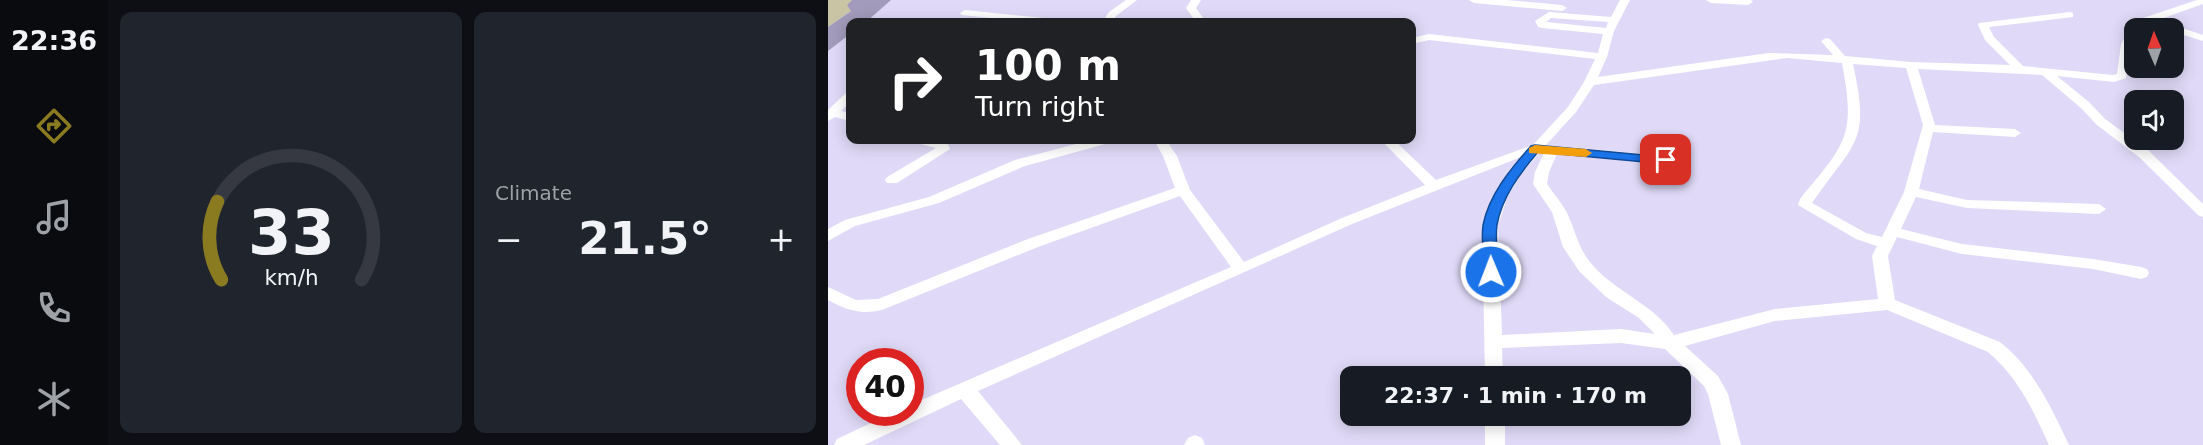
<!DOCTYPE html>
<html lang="en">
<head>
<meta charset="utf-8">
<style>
  :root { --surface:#171b24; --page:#20242c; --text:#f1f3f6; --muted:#9ea1a6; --line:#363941; --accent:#8a7b21 }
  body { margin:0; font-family:"DejaVu Sans",sans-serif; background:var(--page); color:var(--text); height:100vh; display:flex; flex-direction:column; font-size:22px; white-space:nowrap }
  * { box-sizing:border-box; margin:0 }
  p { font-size:20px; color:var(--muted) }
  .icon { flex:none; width:33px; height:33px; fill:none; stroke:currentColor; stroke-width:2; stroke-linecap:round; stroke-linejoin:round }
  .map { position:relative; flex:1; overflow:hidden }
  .panel { display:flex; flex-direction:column; gap:12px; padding:12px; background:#0d0f14; width:720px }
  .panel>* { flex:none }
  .hud { position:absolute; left:18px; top:18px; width:570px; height:126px; border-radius:12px; box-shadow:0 3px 15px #0003; background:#202124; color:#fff; overflow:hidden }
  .needle { width:39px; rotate:358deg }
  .tools { position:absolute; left:1296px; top:18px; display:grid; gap:12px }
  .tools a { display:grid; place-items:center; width:60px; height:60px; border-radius:12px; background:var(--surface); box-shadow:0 3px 15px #0003; font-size:30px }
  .speed { position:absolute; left:18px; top:348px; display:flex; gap:12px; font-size:30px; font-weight:700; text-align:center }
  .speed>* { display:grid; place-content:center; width:78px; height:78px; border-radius:50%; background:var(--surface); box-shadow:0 3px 15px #0003; line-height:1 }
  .speed .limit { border:9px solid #d22; background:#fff; color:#111 }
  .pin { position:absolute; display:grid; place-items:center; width:51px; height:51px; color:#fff; margin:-26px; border-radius:12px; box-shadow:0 3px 9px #0006 }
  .me { position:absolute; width:66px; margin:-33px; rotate:359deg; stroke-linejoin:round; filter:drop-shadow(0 0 4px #0008) }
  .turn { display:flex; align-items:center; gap:21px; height:126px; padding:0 30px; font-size:27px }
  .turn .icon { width:78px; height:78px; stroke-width:2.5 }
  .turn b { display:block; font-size:42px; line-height:51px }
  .big { font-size:45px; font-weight:800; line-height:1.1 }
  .panel .tile { flex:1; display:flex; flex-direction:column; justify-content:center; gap:9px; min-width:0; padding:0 21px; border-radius:12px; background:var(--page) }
  .panel .dial { align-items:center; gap:0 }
  .dial svg { height:156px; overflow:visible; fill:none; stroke:var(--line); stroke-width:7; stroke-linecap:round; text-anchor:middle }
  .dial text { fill:var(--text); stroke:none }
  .heat { display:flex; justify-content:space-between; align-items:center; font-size:33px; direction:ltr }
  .panel .tiles { flex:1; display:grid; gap:12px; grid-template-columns:repeat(2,1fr) }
  .trip { position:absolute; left:512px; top:366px; width:351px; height:60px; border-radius:12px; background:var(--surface); box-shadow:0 3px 15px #0003; font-weight:800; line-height:60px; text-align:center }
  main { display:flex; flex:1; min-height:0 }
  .menu { display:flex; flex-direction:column; width:108px; justify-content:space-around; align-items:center; background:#090b0e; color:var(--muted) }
  .menu .icon { width:42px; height:42px }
  .menu .on { color:var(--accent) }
  .menu b { font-size:27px; color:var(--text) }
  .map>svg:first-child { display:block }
  .green { fill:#c9c4a4 }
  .water { fill:#a29bbb }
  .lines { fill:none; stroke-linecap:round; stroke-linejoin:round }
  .minor { fill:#fff; fill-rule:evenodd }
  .route { fill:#1a73e8; stroke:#114b97; stroke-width:1.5 }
  .slow { fill:#f59e0b }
</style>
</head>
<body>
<main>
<nav class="menu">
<b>22:36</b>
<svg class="icon on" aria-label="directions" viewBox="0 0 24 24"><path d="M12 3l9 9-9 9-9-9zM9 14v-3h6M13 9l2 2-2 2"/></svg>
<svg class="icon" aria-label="music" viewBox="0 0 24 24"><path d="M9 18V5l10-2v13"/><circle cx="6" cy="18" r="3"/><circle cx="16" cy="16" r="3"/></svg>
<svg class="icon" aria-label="phone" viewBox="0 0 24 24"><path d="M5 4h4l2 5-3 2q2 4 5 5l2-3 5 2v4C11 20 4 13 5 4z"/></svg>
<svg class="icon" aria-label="climate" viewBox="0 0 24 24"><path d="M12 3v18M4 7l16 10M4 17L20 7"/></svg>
</nav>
<section class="panel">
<div class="tiles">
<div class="tile dial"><svg viewBox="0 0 100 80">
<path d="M14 69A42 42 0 1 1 86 69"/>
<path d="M14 69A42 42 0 0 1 12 29" stroke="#8a7b21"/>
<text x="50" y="56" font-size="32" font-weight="700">33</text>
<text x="50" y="72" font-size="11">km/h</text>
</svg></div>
<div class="tile"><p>Climate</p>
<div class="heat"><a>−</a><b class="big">21.5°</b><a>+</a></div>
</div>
</div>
</section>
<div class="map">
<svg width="1375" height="445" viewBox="0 0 1375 445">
  <rect width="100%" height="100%" fill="#e0daf8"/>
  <path class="green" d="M0,0H24L19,5L24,10L0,27Z"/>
  <path class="water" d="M24,0H63L38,22H22V34L0,51V27L23,11L19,5Z"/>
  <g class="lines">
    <path class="minor" d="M298,0H309L288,16L284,22H274L281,12Z
      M363,0H373L368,8L378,22H368L358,8Z
      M641,0H678L734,5L739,8L734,11L646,3Z
      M792,0H802L786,31L779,57L770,77L941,53L1005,55L993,41L998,38L1002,39L1017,56L1083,62L1182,65L1157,40L1150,25L1151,23L1242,12L1245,13V17L1161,27L1166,37L1195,66L1285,75L1289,74L1293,44L1306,21L1369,0H1375V4L1330,20L1375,35V41L1346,32V28H1336L1320,23L1312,28H1306L1298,78L1286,82L1229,76L1261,102L1277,119L1321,151L1375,204V217L1370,215L1311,157L1269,125L1253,108L1214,75L1090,69L1107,125L1187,129L1193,133L1187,137L1105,132L1091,189L1139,200L1271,204L1278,209L1271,214L1139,208L1088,197L1073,229L1134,244L1265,259L1313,267L1319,269L1321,273L1319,277L1313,279L1265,269L1134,254L1069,237L1060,256L1067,300L1172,342C1206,369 1223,407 1241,445H1221C1205,410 1190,377 1160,352L1059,310L947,321L857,346L890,376L900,394L913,445H893L880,394L876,386L837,349L793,343L674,348L675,376H657L654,225L665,198L682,169L693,157L524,224L150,391L194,445H172L133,399L36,445H6L9,439L66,412H82V405L403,267L352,196L210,247L54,310C33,315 18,310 0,300V287L28,300L50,299L200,239L347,188L335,156L326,140H338L349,156L362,190L416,262L514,218L597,185L553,140H566L608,180L705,145L740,107L756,82L767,59L601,40L584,44V38L601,34L770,53L775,34L714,28L710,27L707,21L721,12L783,17ZM723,18L780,22L778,28L718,22ZM959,58L1014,63C1028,137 1018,143 972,199L970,205L1028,239L1049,246L1044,256L1050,299L947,309L846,335C825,303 786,292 762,262C749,246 747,228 738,211C733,202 725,193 719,184L721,172L729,154L838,164L845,160L838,156L718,145L748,112L766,85ZM1025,64L1078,68L1095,125L1076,192L1054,237L1038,233L984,203C1026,141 1043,145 1025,64ZM712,152L716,153L707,172L705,184L724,212L735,247L751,271L778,297L811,318L827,334L793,329L674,335L670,225L679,198L693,174Z
      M878,0H923L925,2L920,5L883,3Z
      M137,10L225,19L230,22H201L134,15L132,13Z
      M18,93H22V102L13,111L22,113V121L7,117L0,121V110Z
      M88,140H108L119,142L122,149L69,183H59L57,180L59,177L108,148L89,143Z
      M263,140H282L281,143L197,166L111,203L27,226L0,241V229L17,220L101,197L187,160Z
      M657,416H677V445H657Z
      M367,435L374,438L377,445H356L360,438Z"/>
  </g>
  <path class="route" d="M707,145L838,157L844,160L838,164L710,152C692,173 674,197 669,225C667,240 670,257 671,272L663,277L658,276L656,272C656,257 653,240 655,225C661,195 683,168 703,146Z"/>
  <path class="slow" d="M707,145L758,149L764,153L758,157L701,153V148Z"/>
</svg>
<div class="tools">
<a><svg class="needle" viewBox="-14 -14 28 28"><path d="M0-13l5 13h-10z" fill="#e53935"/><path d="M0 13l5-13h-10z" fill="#9ea1a6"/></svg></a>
<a><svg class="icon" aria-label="sound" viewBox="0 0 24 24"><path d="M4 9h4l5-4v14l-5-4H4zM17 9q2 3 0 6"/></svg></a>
</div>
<div class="speed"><div class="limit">40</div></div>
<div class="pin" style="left:838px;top:160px;background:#d93025"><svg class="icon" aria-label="arrive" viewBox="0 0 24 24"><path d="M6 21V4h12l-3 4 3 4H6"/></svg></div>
<svg class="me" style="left:663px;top:272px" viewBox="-20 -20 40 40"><circle r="17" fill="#1a73e8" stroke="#fff" stroke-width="3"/><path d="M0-11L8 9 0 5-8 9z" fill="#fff"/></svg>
<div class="trip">22:37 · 1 min · 170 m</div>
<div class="hud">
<div class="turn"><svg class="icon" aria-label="right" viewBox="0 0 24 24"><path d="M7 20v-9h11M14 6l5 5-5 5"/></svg><div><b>100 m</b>Turn right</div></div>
</div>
</div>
</main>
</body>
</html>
